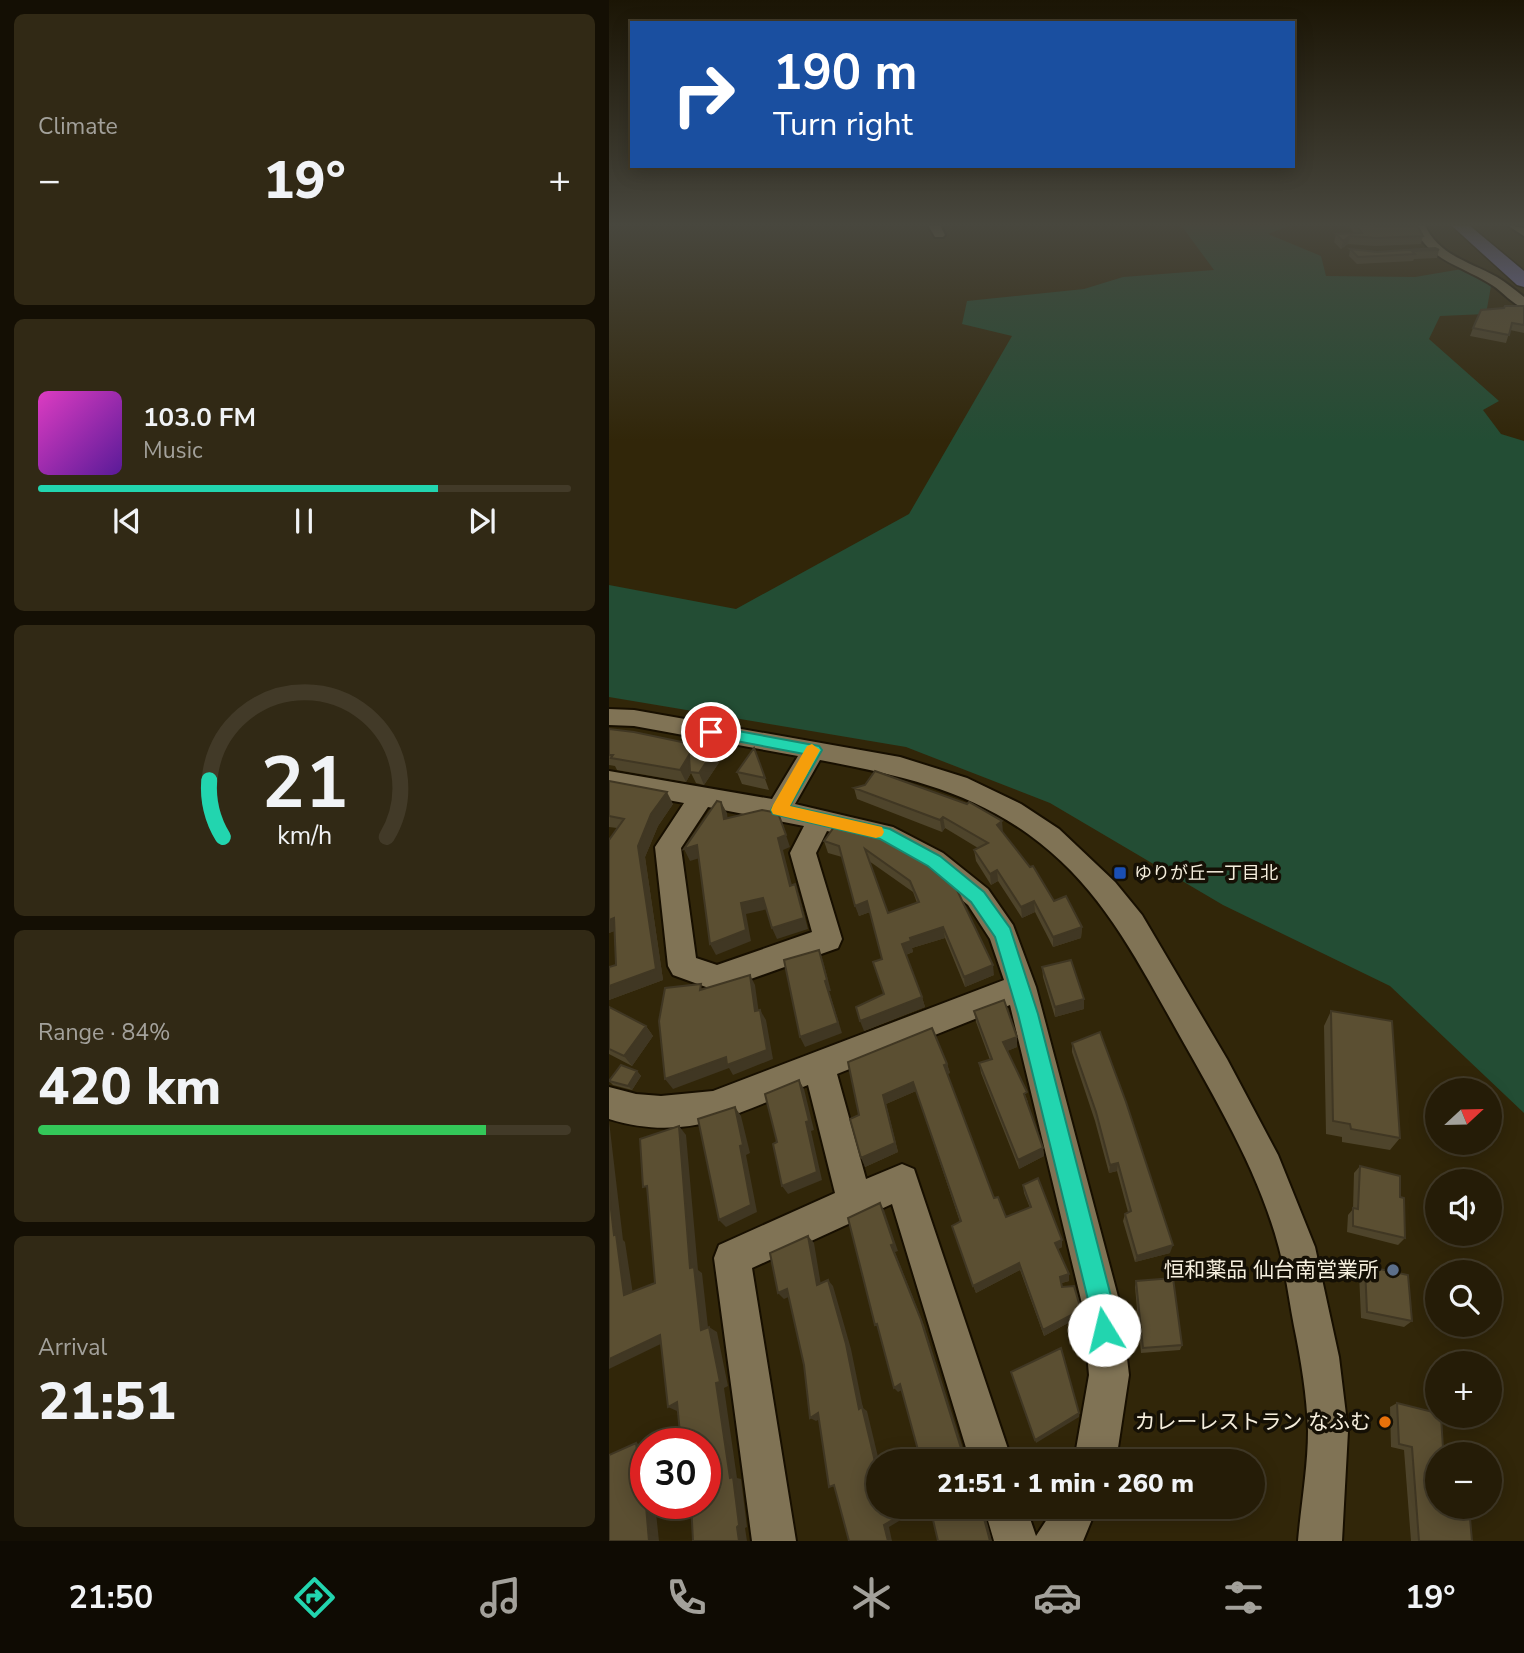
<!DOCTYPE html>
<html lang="en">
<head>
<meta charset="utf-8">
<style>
  :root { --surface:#251c07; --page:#312915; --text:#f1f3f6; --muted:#a3a19b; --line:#423a28; --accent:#22d5af }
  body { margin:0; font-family:"Nunito Sans","Noto Sans JP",sans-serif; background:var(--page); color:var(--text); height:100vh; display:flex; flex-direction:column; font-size:26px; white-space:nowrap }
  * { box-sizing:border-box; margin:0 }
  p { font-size:23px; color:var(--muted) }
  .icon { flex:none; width:38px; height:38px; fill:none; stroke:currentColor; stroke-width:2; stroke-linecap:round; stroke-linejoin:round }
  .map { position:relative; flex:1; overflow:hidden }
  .details { display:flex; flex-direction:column; gap:14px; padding:14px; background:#140f04; width:609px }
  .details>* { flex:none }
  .hud { position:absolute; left:21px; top:21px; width:665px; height:147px; border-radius:0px; box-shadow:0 4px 18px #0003,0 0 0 2px var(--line); background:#1a4fa0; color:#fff; overflow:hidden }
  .needle { width:46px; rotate:68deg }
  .buttons { position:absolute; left:816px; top:1078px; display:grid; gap:14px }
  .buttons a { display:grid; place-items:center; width:77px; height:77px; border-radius:50%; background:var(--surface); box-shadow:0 4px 18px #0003,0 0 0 2px var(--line); font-size:35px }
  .speed { position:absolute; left:21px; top:1428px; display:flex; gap:14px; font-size:35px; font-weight:700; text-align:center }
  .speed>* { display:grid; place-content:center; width:91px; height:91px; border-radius:50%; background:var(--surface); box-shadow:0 4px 18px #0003,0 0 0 2px var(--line); line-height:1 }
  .speed .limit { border:10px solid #d22; background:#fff; color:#111 }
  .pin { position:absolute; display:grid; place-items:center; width:60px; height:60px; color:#fff; margin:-30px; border:4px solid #fff; border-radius:50%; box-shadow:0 2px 7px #0007 }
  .me { position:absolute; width:77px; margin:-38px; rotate:351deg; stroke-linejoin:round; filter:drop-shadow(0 0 5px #0008) }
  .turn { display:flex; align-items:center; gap:24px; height:147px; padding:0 28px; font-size:32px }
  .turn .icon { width:91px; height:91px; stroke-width:2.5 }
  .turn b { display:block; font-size:49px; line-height:60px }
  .big { font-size:52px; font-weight:800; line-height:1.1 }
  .details .tile { flex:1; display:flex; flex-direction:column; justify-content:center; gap:10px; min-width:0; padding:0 24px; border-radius:10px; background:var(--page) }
  .details .dial { align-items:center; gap:0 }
  .dial svg { height:182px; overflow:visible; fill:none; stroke:var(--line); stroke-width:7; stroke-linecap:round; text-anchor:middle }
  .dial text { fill:var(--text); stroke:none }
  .song { display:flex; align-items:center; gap:21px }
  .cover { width:84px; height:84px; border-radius:10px; background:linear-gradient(135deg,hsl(310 70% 55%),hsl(270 70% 35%)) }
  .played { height:7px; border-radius:4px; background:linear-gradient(90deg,var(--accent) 75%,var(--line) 75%) }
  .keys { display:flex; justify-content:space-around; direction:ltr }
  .heat { display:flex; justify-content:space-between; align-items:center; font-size:38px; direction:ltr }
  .charge { height:10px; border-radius:5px; background:linear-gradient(90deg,#34c759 84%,var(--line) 0) }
  .trip { position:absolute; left:257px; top:1449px; width:399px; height:70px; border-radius:35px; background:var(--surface); box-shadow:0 4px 18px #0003,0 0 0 2px var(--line); font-weight:800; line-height:70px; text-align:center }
  .tab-bar { display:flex; height:112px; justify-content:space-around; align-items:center; background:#0f0b03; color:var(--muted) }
  .tab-bar .icon { width:49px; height:49px }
  .tab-bar .active { color:var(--accent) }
  .tab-bar b { font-size:32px; color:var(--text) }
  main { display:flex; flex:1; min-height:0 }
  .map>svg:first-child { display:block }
  .green { fill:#234d34 }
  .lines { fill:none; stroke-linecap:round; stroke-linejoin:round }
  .minor-casing { stroke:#170f00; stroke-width:4 }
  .highway-casing { stroke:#170f00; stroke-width:3 }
  .minor { fill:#807355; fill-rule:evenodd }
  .highway { fill:#7a78c5; fill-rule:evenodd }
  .wall { fill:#4e442b; fill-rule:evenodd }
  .shaded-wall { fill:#403723 }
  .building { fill:#5b4f32; stroke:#403723; stroke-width:2; fill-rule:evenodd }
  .route { fill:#22d5af; stroke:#168a72; stroke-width:2 }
  .slow { fill:#f59e0b }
  .transit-dot { fill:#1a4fb4; stroke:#151005; stroke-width:2.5 }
  .service-dot { fill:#5c6f8a; stroke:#151005; stroke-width:2.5 }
  .food-dot { fill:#e8710a; stroke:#151005; stroke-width:2.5 }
  .labels { text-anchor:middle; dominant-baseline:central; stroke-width:7; stroke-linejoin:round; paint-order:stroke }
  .poi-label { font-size:18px; fill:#f5eedd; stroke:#151005; text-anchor:start }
  .near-poi-label { font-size:21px; fill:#f5eedd; stroke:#151005; text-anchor:end }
</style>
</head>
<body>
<main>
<section class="details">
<div class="tile"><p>Climate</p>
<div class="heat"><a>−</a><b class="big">19°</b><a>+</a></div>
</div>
<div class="tile">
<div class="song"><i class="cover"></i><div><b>103.0 FM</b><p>Music</p></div></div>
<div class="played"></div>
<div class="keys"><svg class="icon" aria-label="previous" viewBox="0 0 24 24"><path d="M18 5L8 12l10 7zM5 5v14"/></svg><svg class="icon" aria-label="pause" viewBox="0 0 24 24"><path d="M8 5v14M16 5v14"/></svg><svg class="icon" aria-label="next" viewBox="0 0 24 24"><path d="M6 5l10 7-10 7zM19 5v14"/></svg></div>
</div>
<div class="tile dial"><svg viewBox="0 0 100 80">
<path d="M14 69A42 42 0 1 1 86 69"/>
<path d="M14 69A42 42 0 0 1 8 44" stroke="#22d5af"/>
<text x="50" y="56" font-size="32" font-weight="700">21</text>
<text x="50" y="72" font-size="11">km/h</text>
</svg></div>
<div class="tile"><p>Range · 84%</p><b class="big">420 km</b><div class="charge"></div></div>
<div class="tile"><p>Arrival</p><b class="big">21:51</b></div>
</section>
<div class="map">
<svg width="915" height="1541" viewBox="0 0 915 1541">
  <rect width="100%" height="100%" fill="#312609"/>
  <path class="green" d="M572,225H682L659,234L712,256L717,276L806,277L853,269L882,286L877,314L831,316L820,339L890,401L874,410L892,434L915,441V1113L781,986L614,905L441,803L297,747L0,697V585L127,609L300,514L403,336L353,324L358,301L475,289L514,277L605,270Z"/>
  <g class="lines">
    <defs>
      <path id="minor" d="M319,225H331L336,235L334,237H326Z
        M804,225H816C829,255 861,262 888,277C898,283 906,290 915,297V308C903,304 894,292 883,285C854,266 819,261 804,225Z
        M898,225L915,228V236Z
        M0,709L25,710L291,757L358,778L412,804L450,829L506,882L533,915L618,1059L669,1155L706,1247L730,1357L739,1431L733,1541H689C692,1505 699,1467 699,1431C698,1396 692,1360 685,1326C680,1300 677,1274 670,1248C649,1168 602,1092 562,1020C525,954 491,890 431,843C366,791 290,775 211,760L186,804L284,827L334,853L379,889L404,925L427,987L512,1308L520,1375L507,1461H465L480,1375L474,1308L401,1005L228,1074L257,1179L293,1164L305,1169L403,1461H361L283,1204L143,1268L187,1541H143L105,1258L110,1245L226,1193L199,1085C129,1113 77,1143 0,1119V1087L27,1094L52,1096L104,1091L395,980L381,939L359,905L316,869L269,843L218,831L207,853L233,939L229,948L108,991L64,975L59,966L46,847L75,803L0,789V771L163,799L189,756L25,726L0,725ZM99,807L195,826L181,853L203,932L108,965L87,958L72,848Z
        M375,1507H417L427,1536L446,1507H488L474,1541H385Z"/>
      <path id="highway" d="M842,225H860L915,271V287L908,285Z"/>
    </defs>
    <use href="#minor" class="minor-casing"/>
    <use href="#highway" class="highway-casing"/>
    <use href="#minor" class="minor"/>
    <use href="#highway" class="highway"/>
  </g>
  <path class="wall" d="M739,225H765L767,227L814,236L812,244L766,246L739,244L732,249L725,242L727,234L745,233Z
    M741,249L768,252L830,250L828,258L805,259L804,261L748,264L740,256Z
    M915,306V333L901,330L897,343L861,336L864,328Z
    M0,729L111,761L95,785L87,783L82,773L77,782L8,770L6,766L0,765Z
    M145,748L160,790L133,784L128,772Z
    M0,781L64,804L49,826L36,857L54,980L0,1000V967L7,965L5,931L0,933V840L8,828L0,827Z
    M245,788L393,832L445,901L473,927L472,938L444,947L426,912L413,918L389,881L382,885L367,861L365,850L369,848L336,828L333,832L248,799Z
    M221,824L265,834L385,975L356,987L336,938L303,948L304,952L297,955L313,997L316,1007L255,1031L275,994L273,959L261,912L250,916L233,857L219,853L215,841L223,830ZM260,861L304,892L308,903L279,913Z
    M433,967L475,999V1009L446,1017L434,977Z
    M0,1007L37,1026L44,1036L23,1066L0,1054Z
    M365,1011L408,1047L398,1051L419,1102H418L434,1148L435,1156L410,1169L372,1073L370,1063L381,1060L367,1022Z
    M722,1011L791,1138L781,1150L733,1142V1137L717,1134L715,1026Z
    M463,1043L561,1253L526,1262L514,1221L516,1214L519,1212L508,1171L500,1173L486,1121L463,1052Z
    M338,1064L341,1073L338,1074L385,1198L397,1217L421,1208L415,1193L414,1185L453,1247L449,1249L460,1281L453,1283V1287L472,1310V1316L435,1336L411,1270L367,1293L343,1226L351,1222L307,1091L277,1104L289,1152L256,1167L250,1115Z
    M28,1071L32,1076L23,1090L4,1085L0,1081Z
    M751,1166L791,1197L796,1238L789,1245L738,1232L739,1215L744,1209L745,1173Z
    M756,1266L803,1321L795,1327L752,1318L750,1273Z
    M527,1281L573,1345L571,1350L532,1353L526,1287Z
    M788,1403L834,1448L863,1541H802L795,1450L782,1447L781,1407Z"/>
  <path class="shaded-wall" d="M741,236L739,244L732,249L734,241Z
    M106,749L111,761L95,785L90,773Z
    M80,755L85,767L77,782L71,770Z
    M58,792L64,804L49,826L36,857L54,980L0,1000V986L47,969L29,846L42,814Z
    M112,802L118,813L120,830L115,819Z
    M334,817L336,828L333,832L331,820Z
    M393,821L394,832L388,825Z
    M177,835L181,847L174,850L186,897L181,886L169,838Z
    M88,845L94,857L81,861L75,849Z
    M388,870L389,881L382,885L381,874Z
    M186,884L190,895L199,929L168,939L163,928Z
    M154,898L159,909L137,914L142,941L107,955L101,944L132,903Z
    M258,901L261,912L250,916L246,906Z
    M425,901L426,912L413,918L412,907Z
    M5,918L12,929L0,933V920Z
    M334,927L336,938L303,948L304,952L296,955L293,944L301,938Z
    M473,927L472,938L444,947V937Z
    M210,950L214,961L222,991H220L233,1033L196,1047L191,1037L216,981Z
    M384,965L385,975L356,987L355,977Z
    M141,975L146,985L151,1021L146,1011Z
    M313,997L316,1007L255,1031L251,1021Z
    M475,999V1009L446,1017V1007Z
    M151,1010L157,1020L164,1059L124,1075L120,1068L64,1089L56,1079Z
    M37,1026L44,1036L23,1066L15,1056Z
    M408,1037V1047L396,1052L394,1042Z
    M338,1064L341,1073L337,1075L335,1065Z
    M28,1071L32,1076L23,1090L19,1086Z
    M190,1080L195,1089L205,1130L202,1131L213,1180L179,1194L173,1186L197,1122Z
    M304,1082L307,1091L277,1104L289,1152L256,1167L252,1158L274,1095Z
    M126,1107L132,1116L141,1153L137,1155L148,1212L117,1227L110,1220L131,1146Z
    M0,1121L14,1240L16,1242L25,1301L15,1295L5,1235L0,1192Z
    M70,1126L77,1135L89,1270L93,1273L100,1336L92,1330L81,1268Z
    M434,1148L435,1156L410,1169L409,1160Z
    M509,1163L508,1171L500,1173L501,1165Z
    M271,1203L275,1210L289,1251L286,1252L315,1325L358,1461H356L282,1245Z
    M199,1236L205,1243L213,1291L208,1285Z
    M453,1240V1247L447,1250L446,1243Z
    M564,1245L561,1253L526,1262L528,1256Z
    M410,1263L411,1270L367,1293L364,1286Z
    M460,1274V1281L452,1283L451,1277Z
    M219,1280L224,1286L242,1349L254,1408L258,1411L270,1461V1470H268L250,1409Z
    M178,1289L184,1295L175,1299L169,1293Z
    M472,1310V1316L435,1336L434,1330Z
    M100,1327L108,1332L119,1386L115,1388L128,1478L132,1479L138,1527L136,1528L138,1541H130L107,1383Z
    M51,1335L60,1340L0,1369V1359Z
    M291,1384L295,1389L289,1392L285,1388Z
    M68,1402L77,1406L68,1411L59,1407Z
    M209,1413L215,1417L207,1421L201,1418Z
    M470,1413V1417L427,1443L426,1440Z
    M27,1443L37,1446V1503H46L50,1541H40Z
    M282,1507H285L290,1521L280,1527L283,1541H279L275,1525Z
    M372,1507H374L383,1541H381Z"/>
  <path class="building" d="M747,225H765L767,227H809L814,236L768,238L741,236L734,241L727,234L753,233Z
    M826,248L830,250L803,251L806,254L749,257L741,249L768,252Z
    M896,306H915V325L903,323L900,335L864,328L872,310L895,308Z
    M0,729L25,732L106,749L90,773L81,772L80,755L71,770L2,758L4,755H0Z
    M145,748L151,764L156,778L128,772Z
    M266,771L358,804L360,802L393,821L388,825L421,867L424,866L445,901L457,896L473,927L444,937L425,901L412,907L388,870L381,874L365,850L379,843L334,817L331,820L245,788L256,785Z
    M0,781L58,792L42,814L29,846L47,969L0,986V967L7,965L5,918L0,920V840L15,819L0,816Z
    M108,801L112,802L115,819L153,810L169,813L177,835L169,838L181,886L186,884L195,918L163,928L154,898L132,903L137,930L101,944L88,845L75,849Z
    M221,824L265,834L312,860L348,890L384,965L355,977L334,927L301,938L302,941L293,944L313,997L251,1021L247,1007L275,994L264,962L273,959L258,901L246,906L230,846L215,841L225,827ZM256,849L301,881L310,902L279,913Z
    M210,950L218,980L216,981L229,1023L191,1037L175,960Z
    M462,960L475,999L446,1007L433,967Z
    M141,975L146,1011L151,1010L158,1050L118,1065L117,1057L56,1079L50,1021L56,988L92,984L91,990Z
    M395,1000L408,1037L394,1042L418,1092L415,1094L434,1148L409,1160L370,1063L383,1059L365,1011Z
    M0,1007L37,1026L15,1056L0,1049Z
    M722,1011L783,1021L791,1138L742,1129L741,1124L724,1121Z
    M323,1028L338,1064L335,1065L385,1198L389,1197L397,1217L422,1207L414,1185L429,1178L453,1240L446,1243L460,1274L451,1277L453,1287L465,1286L472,1310L434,1330L410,1263L364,1286L343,1226L352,1221L304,1082L274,1095L286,1143L252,1158L241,1119L250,1115L239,1062Z
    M491,1032L517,1102L564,1245L528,1256L516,1214L522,1211L509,1163L501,1165L487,1112L463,1043Z
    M12,1065L28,1071L19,1086L0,1081Z
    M190,1080L200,1121L197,1122L208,1172L173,1186L164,1144L168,1142L156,1094Z
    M126,1107L134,1145L131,1146L142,1205L110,1220L89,1119Z
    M70,1126L81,1268L85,1267L92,1330L100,1327L111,1382L107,1383L121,1478L124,1477L130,1525L128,1527L130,1541H84L82,1503H96V1444H72L68,1402L59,1407L51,1335L0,1359V1192L5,1235L7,1234L15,1295L46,1283L38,1186L34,1187L31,1139Z
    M751,1166L791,1176V1197L795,1198L796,1238L744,1226V1208L749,1209Z
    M271,1203L285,1244L282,1245L312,1320L356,1461H312L291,1384L285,1388L268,1324L266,1325L239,1218Z
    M199,1236L208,1285L219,1280L237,1344L250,1409L253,1407L268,1470L270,1469V1507H282L285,1519L275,1525L279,1541H240L225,1485L220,1487L209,1413L201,1418L195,1365L178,1289L169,1293L161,1253Z
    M756,1266L799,1275L803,1321L758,1312Z
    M564,1278L573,1345L534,1348L527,1281Z
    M452,1348L470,1413L426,1440L402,1372Z
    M788,1403L828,1413V1416H832L834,1448L855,1454H828V1507H860L863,1541H810L803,1447L790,1444Z
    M27,1443L37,1506L40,1541H0V1455Z
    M321,1507H372L381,1541H329Z"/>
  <linearGradient id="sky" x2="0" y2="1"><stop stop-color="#1b1505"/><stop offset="0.51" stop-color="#48473e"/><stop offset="1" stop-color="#48473e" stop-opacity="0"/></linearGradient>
  <rect width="915" height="441" fill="url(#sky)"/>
  <path class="route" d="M102,726L210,746L213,750L181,806L281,829L331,856L375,892L401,928L429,1014L505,1308L508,1330L504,1339L495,1343L486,1339L481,1308L409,1014L386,937L362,902L319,866L271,839L164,814L162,810L195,754L96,735L94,732L96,728Z"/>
  <path class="slow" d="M203,744L211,750L181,806L273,827L275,832L273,836L267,838L164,814L162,810L164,805L198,746Z"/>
  <rect class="transit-dot" x="504" y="866" width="14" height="14" rx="3.5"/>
  <circle class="service-dot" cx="784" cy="1270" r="7"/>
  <circle class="food-dot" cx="776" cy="1422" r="7"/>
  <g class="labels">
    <g class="poi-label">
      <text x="525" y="873">ゆりが丘一丁目北</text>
    </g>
    <g class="near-poi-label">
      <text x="770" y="1270">恒和薬品 仙台南営業所</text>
      <text x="762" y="1422">カレーレストラン なふむ</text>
    </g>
  </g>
</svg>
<div class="buttons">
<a><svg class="needle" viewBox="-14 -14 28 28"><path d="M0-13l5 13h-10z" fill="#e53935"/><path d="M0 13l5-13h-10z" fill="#a3a19b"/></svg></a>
<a><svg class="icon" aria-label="sound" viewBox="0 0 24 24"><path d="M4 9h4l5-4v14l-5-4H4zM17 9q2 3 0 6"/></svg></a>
<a><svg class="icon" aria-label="search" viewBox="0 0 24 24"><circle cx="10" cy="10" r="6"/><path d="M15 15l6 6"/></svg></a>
<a>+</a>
<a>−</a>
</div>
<div class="speed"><div class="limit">30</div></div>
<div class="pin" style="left:102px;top:732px;background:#d93025"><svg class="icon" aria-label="arrive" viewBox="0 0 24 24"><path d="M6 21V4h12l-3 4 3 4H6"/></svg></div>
<svg class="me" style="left:495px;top:1330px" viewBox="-20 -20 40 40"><circle r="19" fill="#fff"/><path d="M0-13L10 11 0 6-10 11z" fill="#22d5af"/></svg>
<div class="trip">21:51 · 1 min · 260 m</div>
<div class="hud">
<div class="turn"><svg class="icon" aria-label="right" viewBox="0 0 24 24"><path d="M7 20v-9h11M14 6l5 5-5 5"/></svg><div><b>190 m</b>Turn right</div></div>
</div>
</div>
</main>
<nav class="tab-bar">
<b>21:50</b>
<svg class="icon active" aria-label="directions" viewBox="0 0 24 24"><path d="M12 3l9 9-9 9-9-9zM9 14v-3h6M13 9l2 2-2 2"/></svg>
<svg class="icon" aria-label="music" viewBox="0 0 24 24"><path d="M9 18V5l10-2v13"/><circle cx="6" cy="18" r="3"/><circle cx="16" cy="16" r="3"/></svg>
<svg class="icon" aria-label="phone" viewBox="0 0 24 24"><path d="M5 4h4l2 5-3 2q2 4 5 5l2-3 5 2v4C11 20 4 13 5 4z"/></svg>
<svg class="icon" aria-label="climate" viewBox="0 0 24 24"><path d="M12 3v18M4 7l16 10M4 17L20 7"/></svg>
<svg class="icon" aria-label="car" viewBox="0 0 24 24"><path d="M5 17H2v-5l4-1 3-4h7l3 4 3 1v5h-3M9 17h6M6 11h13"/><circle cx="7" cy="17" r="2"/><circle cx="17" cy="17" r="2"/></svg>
<svg class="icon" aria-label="filters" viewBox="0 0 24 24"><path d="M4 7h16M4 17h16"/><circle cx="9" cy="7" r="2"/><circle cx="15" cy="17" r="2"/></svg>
<b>19°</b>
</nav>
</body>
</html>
